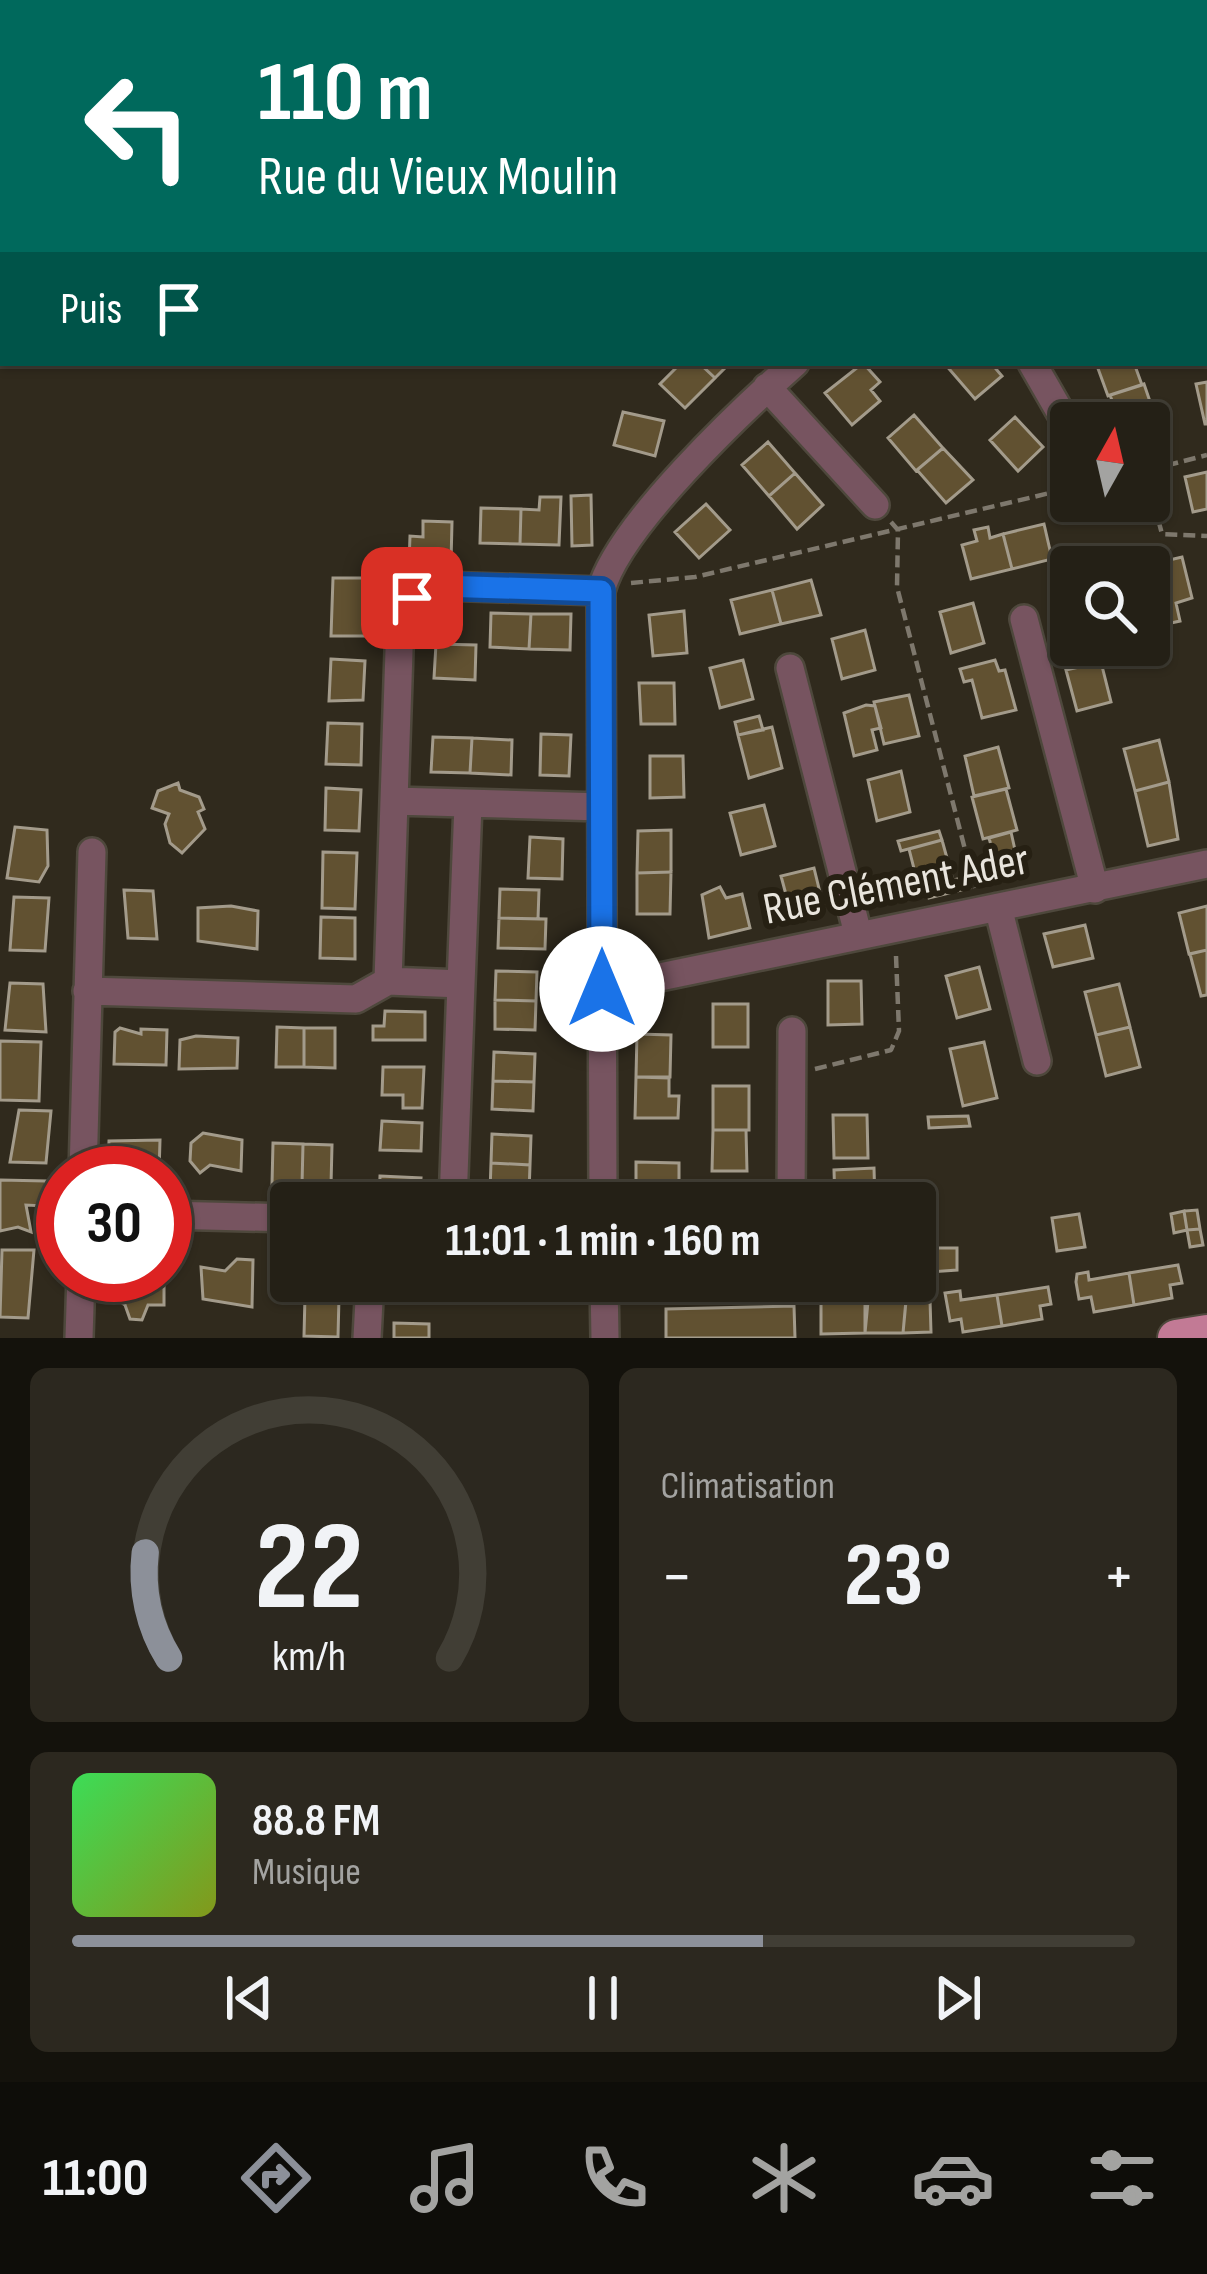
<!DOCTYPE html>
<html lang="fr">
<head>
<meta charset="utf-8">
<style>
  :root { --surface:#242016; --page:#2c281f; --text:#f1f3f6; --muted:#a3a3a1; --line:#413e35; --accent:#8c9099 }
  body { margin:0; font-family:"Sofia Sans Condensed",sans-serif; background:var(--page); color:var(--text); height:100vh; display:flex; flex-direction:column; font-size:45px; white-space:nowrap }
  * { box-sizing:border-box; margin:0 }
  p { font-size:39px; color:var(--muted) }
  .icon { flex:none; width:66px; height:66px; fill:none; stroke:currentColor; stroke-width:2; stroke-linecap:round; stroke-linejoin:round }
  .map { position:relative; height:1338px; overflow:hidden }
  .details { display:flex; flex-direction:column; gap:30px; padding:30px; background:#14120c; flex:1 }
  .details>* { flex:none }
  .top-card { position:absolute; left:0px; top:0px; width:1209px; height:366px; box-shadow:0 3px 9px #0004,0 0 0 3px var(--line); background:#00695c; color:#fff; overflow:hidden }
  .needle { width:78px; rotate:8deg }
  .fabs { position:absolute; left:1050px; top:402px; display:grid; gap:24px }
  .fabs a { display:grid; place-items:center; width:120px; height:120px; border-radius:12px; background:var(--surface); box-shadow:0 3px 9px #0004,0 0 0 3px var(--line); font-size:60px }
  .speed { position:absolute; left:36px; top:1146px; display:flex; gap:24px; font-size:60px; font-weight:700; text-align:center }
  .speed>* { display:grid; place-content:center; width:156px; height:156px; border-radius:50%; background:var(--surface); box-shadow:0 3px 9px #0004,0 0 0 3px var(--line); line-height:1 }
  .speed .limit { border:18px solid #d22; background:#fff; color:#111 }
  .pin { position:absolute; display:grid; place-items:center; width:102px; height:102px; color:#fff; margin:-51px; border-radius:24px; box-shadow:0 6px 18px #0006 }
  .me { position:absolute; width:132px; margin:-66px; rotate:0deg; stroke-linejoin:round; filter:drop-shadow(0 0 9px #0008) }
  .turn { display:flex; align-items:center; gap:42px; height:252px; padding:0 60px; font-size:54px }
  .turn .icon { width:156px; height:156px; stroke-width:2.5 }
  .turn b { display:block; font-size:84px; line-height:102px }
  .then { display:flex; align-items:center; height:114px; padding:0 60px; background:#0003; gap:24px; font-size:45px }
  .big { font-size:90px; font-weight:700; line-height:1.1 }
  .details .tile { flex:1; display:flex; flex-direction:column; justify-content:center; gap:18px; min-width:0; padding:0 42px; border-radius:18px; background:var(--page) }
  .details .dial { align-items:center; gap:0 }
  .dial svg { height:312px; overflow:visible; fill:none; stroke:var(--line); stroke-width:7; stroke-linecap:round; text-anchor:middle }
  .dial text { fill:var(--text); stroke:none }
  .song { display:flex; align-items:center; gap:36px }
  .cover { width:144px; height:144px; border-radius:18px; background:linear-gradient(135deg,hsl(130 70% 55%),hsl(70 70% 35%)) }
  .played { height:12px; border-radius:6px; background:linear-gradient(90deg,var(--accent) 65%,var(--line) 65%) }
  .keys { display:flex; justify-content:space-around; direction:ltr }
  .heat { display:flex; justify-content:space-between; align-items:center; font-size:66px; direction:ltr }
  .details .tiles { flex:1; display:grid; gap:30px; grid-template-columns:1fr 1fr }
  .tile:last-child { grid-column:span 2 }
  .trip { position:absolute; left:270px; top:1182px; width:666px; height:120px; border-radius:12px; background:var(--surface); box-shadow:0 3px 9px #0004,0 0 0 3px var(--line); font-weight:700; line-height:120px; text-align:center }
  .tab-bar { display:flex; height:192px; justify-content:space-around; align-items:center; background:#0e0d09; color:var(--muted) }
  .tab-bar .icon { width:84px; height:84px }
  .tab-bar .selected { color:var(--accent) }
  .tab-bar b { font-size:54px; color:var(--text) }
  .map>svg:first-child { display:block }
  .building { fill:#615131; stroke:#a39b8b; stroke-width:3 }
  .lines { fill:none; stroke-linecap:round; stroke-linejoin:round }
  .minor-casing { stroke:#4e483c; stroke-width:32 }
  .major-casing { stroke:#4e483c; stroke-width:40 }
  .path { stroke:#7e786d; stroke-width:4.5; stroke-dasharray:12 6; stroke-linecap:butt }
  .minor { stroke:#775460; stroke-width:27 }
  .major { stroke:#c27a95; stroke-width:36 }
  .route-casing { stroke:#114b97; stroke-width:30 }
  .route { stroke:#1a73e8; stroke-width:21 }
  .labels { text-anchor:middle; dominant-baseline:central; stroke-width:12; stroke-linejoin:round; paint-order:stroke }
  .street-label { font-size:45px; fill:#e9e5dd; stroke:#262013 }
</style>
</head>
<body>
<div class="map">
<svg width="1207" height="1338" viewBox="0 0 1207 1338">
  <rect width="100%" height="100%" fill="#302a1d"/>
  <path class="building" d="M681,363H699L715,378L685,408L660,384Z
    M699,363H730L715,378Z
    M863,363L880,382L871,390L880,401L852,425L825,393Z
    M944,363H991L1002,376L975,399Z
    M1096,363H1134L1142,385L1108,396Z
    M1207,382V424H1205L1196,384Z
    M1144,384L1158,425L1120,423L1110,395Z
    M623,412L664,421L655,456L614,445Z
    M914,415L943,448L916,471L888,438Z
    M1015,417L1043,447L1018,471L990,440Z
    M768,442L795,473L769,496L742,465Z
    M943,448L973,480L946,503L917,470Z
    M1207,472V509L1193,512L1185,477Z
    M795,473L823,505L797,529L769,496Z
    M591,495L592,545L572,546L571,496Z
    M540,497H561L559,545L520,544L521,509L539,510Z
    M706,504L730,530L699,558L675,532Z
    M481,508L521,509L520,544L480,543Z
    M423,521L452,522L451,563H409L410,536L423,537Z
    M1044,524L1052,559L1012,569L1003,534Z
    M988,527L990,538L1003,534L1012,569L971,579L962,545L977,541L974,530Z
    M1182,557L1192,598L1176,603L1180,621L1153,627L1148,565Z
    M333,578H367L366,636H331Z
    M1071,578V624H1069L1052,583Z
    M811,580L821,615L781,624L772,590Z
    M772,590L781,624L740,634L731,600Z
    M973,603L984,643L951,653L940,612Z
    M684,611L687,653L653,656L649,615Z
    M491,613L531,614L529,649L490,647Z
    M531,614H571L570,650L529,649Z
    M865,630L875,670L842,679L832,639Z
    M436,644L476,645L475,680L434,678Z
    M1074,645H1112L1115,658L1079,667Z
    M331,659L365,661L363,700L329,701Z
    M743,660L753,699L720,708L710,668Z
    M995,660L999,671L1005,670L1016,710L982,718L972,680L964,682L960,669Z
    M1101,662L1111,702L1077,711L1066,670Z
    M639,683H674L675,724H641Z
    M909,695L919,736L884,744L874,702Z
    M866,705L875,706L881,728L872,730L877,750L854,756L844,713Z
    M759,716L763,730L738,735L735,722Z
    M328,723L362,724L361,765L326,764Z
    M772,727L782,768L749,778L738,735Z
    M541,734L571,735L569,776L540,775Z
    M433,737L472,738L470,773L431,772Z
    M472,738L512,740L511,775L470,773Z
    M1159,740L1169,782L1135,791L1124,749Z
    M998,747L1009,788L974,796L965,756Z
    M650,756H683L684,797L650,798Z
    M901,771L910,812L877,821L868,780Z
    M1169,782L1178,839L1148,846L1135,791Z
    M178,783L180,790L199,797L204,809L198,812L205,829L182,853L170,843L165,824L169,814L152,808L158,791Z
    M326,788L361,790L359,831L325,830Z
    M1006,789L1017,830L983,839L972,797Z
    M764,805L775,846L741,855L730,813Z
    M15,827L47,830L48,866L39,882L7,878Z
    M671,830V872L637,873L638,831Z
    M939,831L942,840L901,851L898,841Z
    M1011,832L1015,850L994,856L989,838Z
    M530,837L563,839L562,879L528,878Z
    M942,840L953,880L967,877L970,888L929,898L926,887L919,888L909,849Z
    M323,852L357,853L355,909L322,908Z
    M814,868L824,909L792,917L781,876Z
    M671,872L670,914H637V873Z
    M720,887L726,898L742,894L750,928L709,938L702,895Z
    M500,889L539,890L538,919L499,918Z
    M124,890L153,891L157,939L128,938Z
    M14,897L49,898L45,951L10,950Z
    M231,906L258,911L257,949L198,941V908Z
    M1207,906V950L1189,954L1179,913Z
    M321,917L355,918V959L320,958Z
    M499,918L546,919L545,949L498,948Z
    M1085,925L1093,958L1053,967L1044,934Z
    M1207,950V995L1201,996L1190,954Z
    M979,967L990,1009L957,1018L946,976Z
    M496,971L537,972L536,1001L495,1000Z
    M828,981H861L862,1024L828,1025Z
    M10,983L43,984L46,1032L5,1030Z
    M1119,984L1130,1027L1096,1035L1085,992Z
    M495,1000L536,1001L535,1030L495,1029Z
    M713,1004H748V1047H713Z
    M385,1011L425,1012V1040H373V1026H384Z
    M277,1027L304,1028V1067H276Z
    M1130,1027L1140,1067L1106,1076L1096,1035Z
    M120,1028L141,1034V1029L167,1030L166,1065L114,1064L115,1032Z
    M304,1028H335V1068L304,1067Z
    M637,1034L671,1035L670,1077H636Z
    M196,1036L238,1038L237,1068L179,1069L180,1040Z
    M0,1041L41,1042L39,1101L0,1100Z
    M984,1042L997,1098L963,1106L950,1049Z
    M494,1052L535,1054L534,1082L493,1081Z
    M383,1067H424L422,1108H403V1095H382Z
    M636,1077L669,1078V1096H679L678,1118H635Z
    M493,1081L534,1082L533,1111L492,1109Z
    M713,1086H749V1130H713Z
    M19,1110L51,1111L46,1163L10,1162Z
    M833,1115H867L868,1158H834Z
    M968,1116L970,1126L929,1128L928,1117Z
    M382,1121L422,1123L421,1151L380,1150Z
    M713,1130H746L747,1171H712Z
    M203,1133L242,1140L241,1171L210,1165L200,1173L190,1161L191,1143Z
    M492,1134L531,1136L530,1165L491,1163Z
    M160,1140L159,1173H108L109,1141Z
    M273,1143L303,1144L302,1185L272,1184Z
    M303,1144L332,1145L331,1185H302Z
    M636,1162L679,1163V1197L636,1198Z
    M491,1163L530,1165L529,1193L490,1192Z
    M874,1168L875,1203H835L834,1170Z
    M380,1176L421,1178L419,1203H379Z
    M0,1180L46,1181L45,1206L26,1205L31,1232L18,1227L0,1231Z
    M1197,1210L1200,1229L1187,1230L1184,1211Z
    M1184,1211L1187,1230L1174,1233L1171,1214Z
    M1079,1214L1085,1247L1057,1251L1052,1218Z
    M1200,1229L1203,1245L1190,1247L1187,1230Z
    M930,1248H957V1270L930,1272Z
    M2,1250H34L28,1318L0,1317Z
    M237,1259L253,1260L252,1307L203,1299L201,1267L225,1271Z
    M1178,1265L1182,1283L1170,1285L1172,1298L1134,1305L1129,1273Z
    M1088,1272L1089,1280L1129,1273L1134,1305L1094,1312L1091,1297L1079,1299L1076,1282L1077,1274Z
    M121,1275H164V1305H148L142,1320L130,1319L125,1305L113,1297Z
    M1048,1287L1051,1304L1040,1306L1042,1319L1002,1326L997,1295Z
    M869,1291H907L903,1333H865Z
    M960,1291L961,1300L997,1295L1002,1326L963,1332L961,1319L950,1321L945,1293Z
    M305,1296L339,1297L338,1337L304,1336Z
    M821,1299L865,1300V1333L821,1334Z
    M906,1300H930L931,1332L903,1333Z
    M794,1306L795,1338H666V1309Z
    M394,1323L429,1324V1338H394Z"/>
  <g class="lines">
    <defs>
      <path id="minor" d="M1206,56L1207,55
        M1206,201L1207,204
        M1032,363L1071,431
        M767,387L875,505
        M1024,619L1095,889
        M790,668L858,934
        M394,801L601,807
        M998,907L1037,1061
        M461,984L468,804
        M602,989L1207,864
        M87,991L356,999L388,981
        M83,1173L92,852
        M453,1203L461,984L388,981L400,621L412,598L440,586L601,591
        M603,1203L601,591C618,526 743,409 795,363
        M791,1203L792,1031
        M165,1215L291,1218
        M604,1281L605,1338
        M79,1338L81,1275
        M367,1338L370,1281"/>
      <path id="major" d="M235,3L240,0
        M0,159L3,157
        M1176,1338L1207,1333"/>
    </defs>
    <use href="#minor" class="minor-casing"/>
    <use href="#major" class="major-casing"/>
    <path class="path" d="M453,3L457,0
      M0,294L3,292
      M1149,470L1207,455
      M1149,485L1162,534L1207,536
      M891,522L898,530L897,587L975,888
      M631,583L695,577L1071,488
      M815,1069L891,1050L899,1031L896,956"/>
    <use href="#minor" class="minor"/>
    <use href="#major" class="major"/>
  </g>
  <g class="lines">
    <defs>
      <path id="route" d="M412,598L440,586L601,591L602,989"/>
    </defs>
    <use href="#route" class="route-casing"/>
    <use href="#route" class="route"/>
  </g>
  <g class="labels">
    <g class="street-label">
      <text transform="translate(896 885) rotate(-11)">Rue Clément Ader</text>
    </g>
  </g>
</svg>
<div class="fabs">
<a><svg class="needle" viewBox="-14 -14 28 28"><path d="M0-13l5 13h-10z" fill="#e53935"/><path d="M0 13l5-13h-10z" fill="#a3a3a1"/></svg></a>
<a><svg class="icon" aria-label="search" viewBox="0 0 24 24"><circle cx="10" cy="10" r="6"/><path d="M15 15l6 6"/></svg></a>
</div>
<div class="speed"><div class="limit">30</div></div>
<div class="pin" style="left:412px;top:598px;background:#d93025"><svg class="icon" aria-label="arrive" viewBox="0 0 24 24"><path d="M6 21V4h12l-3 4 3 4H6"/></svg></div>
<svg class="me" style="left:602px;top:989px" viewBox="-20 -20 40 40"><circle r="19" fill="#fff"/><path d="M0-13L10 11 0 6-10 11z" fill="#1a73e8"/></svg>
<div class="trip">11:01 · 1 min · 160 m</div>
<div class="top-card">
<div class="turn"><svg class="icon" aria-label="left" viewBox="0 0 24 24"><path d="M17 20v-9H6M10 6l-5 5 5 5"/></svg><div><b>110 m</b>Rue du Vieux Moulin</div></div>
<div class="then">Puis<svg class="icon" aria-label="arrive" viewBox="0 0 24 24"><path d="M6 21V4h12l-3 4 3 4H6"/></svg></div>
</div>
</div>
<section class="details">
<div class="tiles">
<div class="tile dial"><svg viewBox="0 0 100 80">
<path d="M14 69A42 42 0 1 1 86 69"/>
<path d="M14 69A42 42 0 0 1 8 42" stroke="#8c9099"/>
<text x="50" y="56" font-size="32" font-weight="700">22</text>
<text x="50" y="72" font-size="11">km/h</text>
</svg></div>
<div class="tile"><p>Climatisation</p>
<div class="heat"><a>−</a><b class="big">23°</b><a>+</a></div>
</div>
<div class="tile">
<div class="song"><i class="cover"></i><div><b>88.8 FM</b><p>Musique</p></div></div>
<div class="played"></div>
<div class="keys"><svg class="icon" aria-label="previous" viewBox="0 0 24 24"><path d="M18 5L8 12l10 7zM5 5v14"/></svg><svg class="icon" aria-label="pause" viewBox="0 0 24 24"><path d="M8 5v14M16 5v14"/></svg><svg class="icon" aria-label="next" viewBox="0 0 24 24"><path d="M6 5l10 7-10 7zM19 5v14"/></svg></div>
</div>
</div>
</section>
<nav class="tab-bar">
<b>11:00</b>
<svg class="icon selected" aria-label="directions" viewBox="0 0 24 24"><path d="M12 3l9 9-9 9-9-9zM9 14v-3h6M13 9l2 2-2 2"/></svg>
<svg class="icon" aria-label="music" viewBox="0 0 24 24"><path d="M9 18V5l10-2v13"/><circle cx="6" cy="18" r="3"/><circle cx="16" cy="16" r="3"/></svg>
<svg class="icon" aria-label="phone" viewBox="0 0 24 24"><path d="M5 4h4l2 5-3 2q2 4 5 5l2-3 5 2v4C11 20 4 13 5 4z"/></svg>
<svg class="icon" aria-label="climate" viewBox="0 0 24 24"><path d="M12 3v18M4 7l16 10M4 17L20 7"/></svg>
<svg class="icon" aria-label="car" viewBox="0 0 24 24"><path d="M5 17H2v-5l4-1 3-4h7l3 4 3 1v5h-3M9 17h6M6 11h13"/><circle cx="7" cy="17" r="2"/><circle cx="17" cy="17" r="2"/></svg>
<svg class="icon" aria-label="filters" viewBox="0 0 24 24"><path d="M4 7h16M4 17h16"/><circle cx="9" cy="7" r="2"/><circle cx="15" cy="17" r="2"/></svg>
</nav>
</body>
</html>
